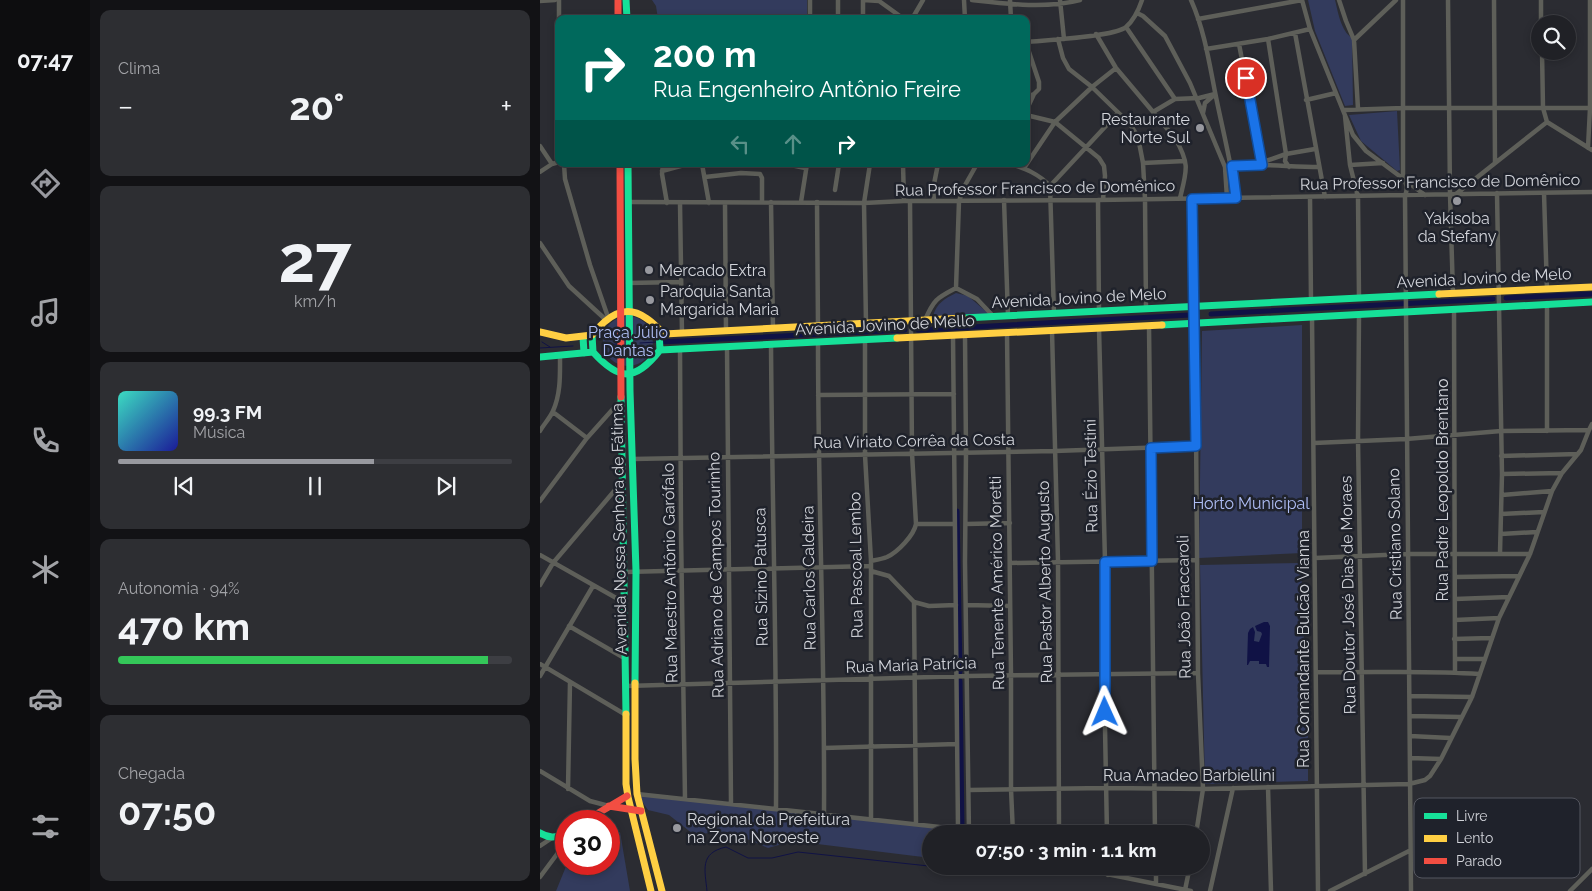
<!DOCTYPE html>
<html lang="pt">
<head>
<meta charset="utf-8">
<style>
  :root { --surface:#202126; --page:#2d2e32; --text:#f1f3f6; --muted:#a2a3a7; --line:#3d3e43; --accent:#98999f }
  body { margin:0; font-family:Raleway,sans-serif; background:var(--page); color:var(--text); height:100vh; display:flex; flex-direction:column; font-size:19px; white-space:nowrap }
  * { box-sizing:border-box; margin:0 }
  p { font-size:16px; color:var(--muted) }
  .icon { flex:none; width:28px; height:28px; fill:none; stroke:currentColor; stroke-width:2; stroke-linecap:round; stroke-linejoin:round }
  .map { position:relative; flex:1; overflow:hidden }
  .drawer { display:flex; flex-direction:column; gap:10px; padding:10px; background:#121215; width:450px }
  .drawer>* { flex:none }
  .top-card { position:absolute; left:15px; top:15px; width:475px; height:152px; border-radius:10px; box-shadow:0 2px 8px #0003,0 0 0 1px var(--line); background:#00695c; color:#fff; overflow:hidden }
  .fabs { position:absolute; left:991px; top:15px; display:grid; gap:10px }
  .fabs a { display:grid; place-items:center; width:45px; height:45px; border-radius:50%; background:var(--surface); box-shadow:0 2px 8px #0003,0 0 0 1px var(--line); font-size:25px }
  .speed { position:absolute; left:15px; top:810px; display:flex; gap:10px; font-size:25px; font-weight:700; text-align:center }
  .speed>* { display:grid; place-content:center; width:65px; height:65px; border-radius:50%; background:var(--surface); box-shadow:0 2px 8px #0003,0 0 0 1px var(--line); line-height:1 }
  .speed .limit { border:8px solid #d22; background:#fff; color:#111 }
  .pin { position:absolute; display:grid; place-items:center; width:42px; height:42px; color:#fff; margin:-21px; border:2px solid #fff; border-radius:50%; box-shadow:0 1px 5px #0007 }
  .me { position:absolute; width:55px; margin:-28px; rotate:359deg; stroke-linejoin:round; filter:drop-shadow(0 0 4px #0008) }
  .turn { display:flex; align-items:center; gap:18px; height:105px; padding:0 15px; font-size:22px }
  .turn .icon { width:65px; height:65px; stroke-width:2.5 }
  .turn b { display:block; font-size:35px; line-height:42px }
  .lanes { display:flex; align-items:center; height:48px; padding:0 15px; background:#0003; justify-content:center; gap:25px; direction:ltr }
  .lanes .off { opacity:.35 }
  .big { font-size:38px; font-weight:700; line-height:1.1 }
  .drawer .tile { flex:1; display:flex; flex-direction:column; justify-content:center; gap:8px; min-width:0; padding:0 18px; border-radius:10px; background:var(--page) }
  .drawer .dial { align-items:center; gap:0 }
  .dial b { font-size:65px; line-height:1 }
  .song { display:flex; align-items:center; gap:15px }
  .cover { width:60px; height:60px; border-radius:8px; background:linear-gradient(135deg,hsl(170 70% 55%),hsl(240 70% 35%)) }
  .played { height:5px; border-radius:2px; background:linear-gradient(90deg,var(--accent) 65%,var(--line) 65%) }
  .keys { display:flex; justify-content:space-around; direction:ltr }
  .heat { display:flex; justify-content:space-between; align-items:center; font-size:28px; direction:ltr }
  .charge { height:8px; border-radius:4px; background:linear-gradient(90deg,#34c759 94%,var(--line) 0) }
  .trip { position:absolute; left:382px; top:825px; width:288px; height:50px; border-radius:25px; background:var(--surface); box-shadow:0 2px 8px #0003,0 0 0 1px var(--line); font-weight:700; line-height:50px; text-align:center }
  main { display:flex; flex:1; min-height:0 }
  .dock { display:flex; flex-direction:column; width:90px; justify-content:space-around; align-items:center; background:#0d0d0f; color:var(--muted) }
  .dock .icon { width:35px; height:35px }
  .dock .current { color:var(--accent) }
  .dock b { font-size:22px; color:var(--text) }
  .map>svg:first-child { display:block }
  .green { fill:#333b5d }
  .water { fill:#101245 }
  .lines { fill:none; stroke-linecap:round; stroke-linejoin:round }
  .stream { stroke:#101245; stroke-width:1 }
  .canal { stroke:#101245; stroke-width:5 }
  .street { stroke:#5e5f59; stroke-width:4.5 }
  .fast { stroke:#16e098; stroke-width:7 }
  .slow { stroke:#ffcf43; stroke-width:7 }
  .jam { stroke:#f24e42; stroke-width:7 }
  .route-casing { stroke:#114b97; stroke-width:12 }
  .route { stroke:#1a73e8; stroke-width:9 }
  .poi-dot { fill:#98999f; stroke:#1f222b; stroke-width:2 }
  .labels { text-anchor:middle; dominant-baseline:central; stroke-width:5; stroke-linejoin:round; paint-order:stroke }
  .poi-label { font-size:16px; fill:#d2d4da; stroke:#1f222b; text-anchor:start }
  .street-label { font-size:16px; fill:#d2d4da; stroke:#1f222b }
  .park-label { font-size:16px; fill:#afbef5; stroke:#1f222b }
  .key { fill:#1f222b; stroke:#555760; stroke-width:1 }
  .key-label { font-size:14px; fill:#d2d4da }
</style>
</head>
<body>
<main>
<nav class="dock">
<b>07:47</b>
<svg class="icon current" aria-label="directions" viewBox="0 0 24 24"><path d="M12 3l9 9-9 9-9-9zM9 14v-3h6M13 9l2 2-2 2"/></svg>
<svg class="icon" aria-label="music" viewBox="0 0 24 24"><path d="M9 18V5l10-2v13"/><circle cx="6" cy="18" r="3"/><circle cx="16" cy="16" r="3"/></svg>
<svg class="icon" aria-label="phone" viewBox="0 0 24 24"><path d="M5 4h4l2 5-3 2q2 4 5 5l2-3 5 2v4C11 20 4 13 5 4z"/></svg>
<svg class="icon" aria-label="climate" viewBox="0 0 24 24"><path d="M12 3v18M4 7l16 10M4 17L20 7"/></svg>
<svg class="icon" aria-label="car" viewBox="0 0 24 24"><path d="M5 17H2v-5l4-1 3-4h7l3 4 3 1v5h-3M9 17h6M6 11h13"/><circle cx="7" cy="17" r="2"/><circle cx="17" cy="17" r="2"/></svg>
<svg class="icon" aria-label="filters" viewBox="0 0 24 24"><path d="M4 7h16M4 17h16"/><circle cx="9" cy="7" r="2"/><circle cx="15" cy="17" r="2"/></svg>
</nav>
<section class="drawer">
<div class="tile"><p>Clima</p>
<div class="heat"><a>−</a><b class="big">20°</b><a>+</a></div>
</div>
<div class="tile dial"><b>27</b><p>km/h</p></div>
<div class="tile">
<div class="song"><i class="cover"></i><div><b>99.3 FM</b><p>Música</p></div></div>
<div class="played"></div>
<div class="keys"><svg class="icon" aria-label="previous" viewBox="0 0 24 24"><path d="M18 5L8 12l10 7zM5 5v14"/></svg><svg class="icon" aria-label="pause" viewBox="0 0 24 24"><path d="M8 5v14M16 5v14"/></svg><svg class="icon" aria-label="next" viewBox="0 0 24 24"><path d="M6 5l10 7-10 7zM19 5v14"/></svg></div>
</div>
<div class="tile"><p>Autonomia · 94%</p><b class="big">470 km</b><div class="charge"></div></div>
<div class="tile"><p>Chegada</p><b class="big">07:50</b></div>
</section>
<div class="map">
<svg width="1052" height="891" viewBox="0 0 1052 891">
  <rect width="100%" height="100%" fill="#2b2c32"/>
  <path class="green" d="M112,0H267V19H118L116,6Z
    M768,0H795C798,12 801,31 812,38L813,105L805,106L775,31Z
    M857,111L860,170L857,171L821,141L809,115Z
    M416,293L428,296L449,314L393,316C397,303 404,299 416,293Z
    M63 341a25 25 0 1 1 50 0a25 25 0 1 1-50 0Z
    M762,325V553L659,558L662,331Z
    M761,563L768,735V781L665,784L660,565Z
    M97,794L420,829L417,834H391V858L253,841L228,848L191,832L153,834L129,815L108,810Z
    M80,832L90,891H16L27,864H69V836Z"/>
  <path class="water" d="M724,622H728L730,626L729,667H727L726,664H719V661H710L708,665H707L708,633L710,629L713,627L715,632L714,641L719,642L722,634L721,632L717,631L715,626Z"/>
  <g class="lines">
    <path class="stream" d="M2,342L10,347
      M100,343L117,342
      M63,345L77,344
      M0,348L33,346
      M422,834V829
      M167,891C165,870 159,853 186,847L208,858H232L258,852L398,867L402,866"/>
    <path class="canal" d="M966,298L1052,294
      M671,314L953,299
      M378,330L650,315
      M120,342L365,330
      M417,511L420,672
      M420,681L422,829"/>
    <path class="street" d="M19,0V19
      M270,0V19
      M323,0L339,1L364,19
      M424,0L425,19
      M432,0C467,4 506,9 540,0
      M470,0L471,19
      M520,0L524,39
      M651,0C664,29 669,61 675,92C682,127 691,162 696,197
      M799,0L806,21L814,40L818,109
      M863,0V177C867,185 868,188 865,196L871,891
      M908,0L910,194L913,294
      M954,0L955,162
      M1001,0V24
      M0,1L15,0
      M597,13L603,16L625,36L650,83L685,167L687,198
      M298,19V0
      M323,19V0
      M372,19L383,0
      M658,19L762,0L770,29L813,135L826,151L885,195
      M586,27L635,99
      M755,33L785,197
      M556,34L576,68L635,138C650,164 647,170 640,198
      M518,39L523,58L529,69L552,87L590,124L598,137L603,163L605,199L606,308
      M728,39L746,154L745,161L749,167
      M814,40L856,0
      M486,42C505,40 574,37 586,27C594,20 599,9 602,0
      M486,43L499,82V89L494,94L486,111
      M699,44L722,165
      M666,49L728,39L770,29
      M1002,51L1003,108L1007,122
      M486,97L494,94
      M766,100L796,93
      M804,110L863,108H1052
      M613,112L635,99L659,98L675,94
      M663,113L665,103L674,95
      M486,115L515,122L559,158L564,166L565,176L563,200
      M805,116L810,165L818,197L819,298
      M1007,122L1052,150
      M0,146L12,164
      M1048,148L1050,108V0
      M603,163L645,161
      M720,163L746,154L775,149
      M24,164L25,179L50,265L68,317
      M123,164L122,174L127,203
      M162,164L169,203
      M246,164L265,168
      M363,164L364,201
      M471,164C486,169 499,174 510,186L514,314
      M810,165L843,163
      M689,166C719,163 749,167 779,167
      M484,168L515,122L552,87L576,68
      M122,171L148,164
      M0,172L12,164L19,162
      M165,177L201,173L220,174L222,178V202
      M510,186L578,113
      M295,190L299,164
      M957,193L962,474L960,553
      M1004,193L1007,290
      M916,194L1007,122
      M770,197L771,301
      M652,199L655,306L658,673L663,789L656,834
      M464,200L468,316
      M558,200L559,312
      M394,201L393,189L398,164
      M88,202L324,203L364,201L558,200L1052,192
      M231,202L233,328
      M261,202L267,164
      M277,202L278,326
      M140,203L142,333
      M185,203L186,331
      M0,243L29,286L65,319
      M88,283L141,282
      M416,288L419,201L424,187L437,164
      M1007,303V431
      M914,309L915,672
      M819,315L818,440L825,874
      M772,317L778,891
      M385,320C394,299 397,298 416,288L437,299L454,317
      M326,323L324,203L330,164
      M609,326L615,834
      M559,328L565,561L564,674L567,834
      M512,331L518,561L519,834
      M467,333L471,675V789L473,834
      M425,335L426,452L425,562L429,834
      M325,340V455L331,561V819
      M278,342C278,499 285,657 284,814
      M231,344C232,499 237,654 236,809
      M187,346L191,803
      M140,348L141,532L145,798
      M278,395L414,394
      M13,412L47,438
      M0,431C4,424 10,418 13,411C21,393 20,374 20,355
      M774,443L866,439L961,431L1049,430L1052,424
      M961,456L1038,454
      M93,459L515,451L656,446
      M962,474L1022,473
      M962,495L1012,491
      M0,501L47,438L81,400
      M961,514L1004,512
      M376,524H414
      M426,524L470,523
      M961,534L997,532
      M0,555L85,603
      M775,558L867,554H990
      M331,561C336,560 342,559 347,557C358,552 374,535 376,524L372,453L370,201
      M470,563L656,560
      M331,571L349,576L374,602L389,606L416,605
      M85,572L331,566
      M915,577L979,576
      M0,585L13,563L81,483
      M915,599L969,597
      M374,602L376,823
      M427,605L470,606
      M915,620L959,618
      M29,626L86,659
      M914,639L951,638
      M915,659H944
      M0,664L86,715
      M776,672C831,673 885,670 939,674
      M0,676L53,586
      M86,686L427,676L658,673
      M870,696L932,697
      M870,716L921,717
      M870,736L910,738
      M284,748L417,744
      M870,758L901,759
      M0,771L50,801L69,806
      M728,787L731,891
      M28,789L30,682
      M429,790L566,788L663,789L869,784L885,780L890,776L901,759L932,697L959,618L990,554L1012,491L1022,473L1041,450L1049,430
      M97,794L418,829L413,336
      M0,846L12,838
      M527,866L651,891
      M568,866V875
      M616,866V884
      M0,877L26,842
      M645,890L650,866
      M670,891L693,788
      M790,891L869,851
      M1030,891L1052,869"/>
    <path class="fast" d="M86,0L87,19
      M88,164L90,391L96,571L95,683
      M423,318L899,294
      M622,325L1052,302
      M119,331L120,350
      M52,335L53,352
      M43,337L44,353
      M120,350L357,338
      M53,352C79,381 95,382 120,350
      M0,357L53,352
      M81,397L86,714
      M0,833C9,839 17,838 26,833"/>
    <path class="slow" d="M899,294L1052,287
      M0,332L26,338L52,335
      M52,335C66,318 84,302 106,318C113,322 118,329 124,334L423,318
      M357,338L622,325
      M95,683V759L97,794L122,891
      M86,714V784L88,797L111,891"/>
    <path class="jam" d="M78,0V19
      M80,164L81,397
      M69,806L101,811
      M45,821L87,796"/>
  </g>
  <g class="lines">
    <defs>
      <path id="route" d="M565,712V562L612,561L611,448L656,446L652,199L696,198L692,166L722,165L706,78"/>
    </defs>
    <use href="#route" class="route-casing"/>
    <use href="#route" class="route"/>
  </g>
  <g class="poi-dot">
    <circle cx="660" cy="128" r="5"/>
    <circle cx="917" cy="201" r="5"/>
    <circle cx="109" cy="270" r="5"/>
    <circle cx="110" cy="300" r="5"/>
    <circle cx="137" cy="828" r="5"/>
  </g>
  <g class="labels">
    <g class="poi-label">
      <text x="650" y="119" text-anchor="end">Restaurante<tspan x="650" dy="18">Norte Sul</tspan></text>
      <text x="917" y="218" text-anchor="middle">Yakisoba<tspan x="917" dy="18">da Stefany</tspan></text>
      <text x="119" y="270">Mercado Extra</text>
      <text x="120" y="291">Paróquia Santa<tspan x="120" dy="18">Margarida Maria</tspan></text>
      <text x="147" y="819">Regional da Prefeitura<tspan x="147" dy="18">na Zona Noroeste</tspan></text>
    </g>
    <g class="street-label">
      <text transform="translate(900 182) rotate(-1)">Rua Professor Francisco de Domênico</text>
      <text transform="translate(495 188) rotate(-1)">Rua Professor Francisco de Domênico</text>
      <text transform="translate(944 278) rotate(-3)">Avenida Jovino de Melo</text>
      <text transform="translate(539 298) rotate(-3)">Avenida Jovino de Melo</text>
      <text transform="translate(345 325) rotate(-3)">Avenida Jovino de Mello</text>
      <text transform="translate(374 441) rotate(-1)">Rua Viriato Corrêa da Costa</text>
      <text transform="translate(551 476) rotate(-91)">Rua Ézio Testini</text>
      <text transform="translate(902 490) rotate(-90)">Rua Padre Leopoldo Brentano</text>
      <text transform="translate(79 529) rotate(-91)">Avenida Nossa Senhora de Fátima</text>
      <text transform="translate(855 544) rotate(-91)">Rua Cristiano Solano</text>
      <text transform="translate(316 565) rotate(-91)">Rua Pascoal Lembo</text>
      <text transform="translate(130 573) rotate(-91)">Rua Maestro Antônio Garófalo</text>
      <text transform="translate(176 575) rotate(-91)">Rua Adriano de Campos Tourinho</text>
      <text transform="translate(221 577) rotate(-91)">Rua Sizino Patusca</text>
      <text transform="translate(269 578) rotate(-91)">Rua Carlos Caldeira</text>
      <text transform="translate(505 582) rotate(-91)">Rua Pastor Alberto Augusto</text>
      <text transform="translate(457 583) rotate(-91)">Rua Tenente Américo Moretti</text>
      <text transform="translate(808 595) rotate(-91)">Rua Doutor José Dias de Moraes</text>
      <text transform="translate(644 607) rotate(-91)">Rua João Fraccaroli</text>
      <text transform="translate(763 649) rotate(-90)">Rua Comandante Bulcão Vianna</text>
      <text transform="translate(371 665) rotate(-2)">Rua Maria Patrícia</text>
      <text x="649" y="775">Rua Amadeo Barbiellini</text>
    </g>
    <g class="park-label">
      <text x="88" y="332">Praça Júlio<tspan x="88" dy="18">Dantas</tspan></text>
      <text x="711" y="503">Horto Municipal</text>
    </g>
  </g>
  <rect x="874" y="798" width="166" height="80" rx="8" class="key"/>
  <rect x="884" y="813" width="23" height="6" fill="#16e098"/>
  <rect x="884" y="835" width="23" height="7" fill="#ffcf43"/>
  <rect x="884" y="858" width="23" height="6" fill="#f24e42"/>
  <g class="key-label">
    <text x="916" y="821">Livre</text>
    <text x="916" y="843">Lento</text>
    <text x="916" y="866">Parado</text>
  </g>
</svg>
<div class="fabs">
<a><svg class="icon" aria-label="search" viewBox="0 0 24 24"><circle cx="10" cy="10" r="6"/><path d="M15 15l6 6"/></svg></a>
</div>
<div class="speed"><div class="limit">30</div></div>
<div class="pin" style="left:706px;top:78px;background:#d93025"><svg class="icon" aria-label="arrive" viewBox="0 0 24 24"><path d="M6 21V4h12l-3 4 3 4H6"/></svg></div>
<svg class="me" style="left:565px;top:712px" viewBox="-20 -20 40 40"><path d="M0-17L14 15 0 8-14 15z" fill="#1a73e8" stroke="#fff" stroke-width="4"/></svg>
<div class="trip">07:50 · 3 min · 1.1 km</div>
<div class="top-card">
<div class="turn"><svg class="icon" aria-label="right" viewBox="0 0 24 24"><path d="M7 20v-9h11M14 6l5 5-5 5"/></svg><div><b>200 m</b>Rua Engenheiro Antônio Freire</div></div>
<div class="lanes"><svg class="icon off" aria-label="left" viewBox="0 0 24 24"><path d="M17 20v-9H6M10 6l-5 5 5 5"/></svg><svg class="icon off" aria-label="ahead" viewBox="0 0 24 24"><path d="M12 20V5M6 11l6-6 6 6"/></svg><svg class="icon" aria-label="right" viewBox="0 0 24 24"><path d="M7 20v-9h11M14 6l5 5-5 5"/></svg></div>
</div>
</div>
</main>
</body>
</html>
